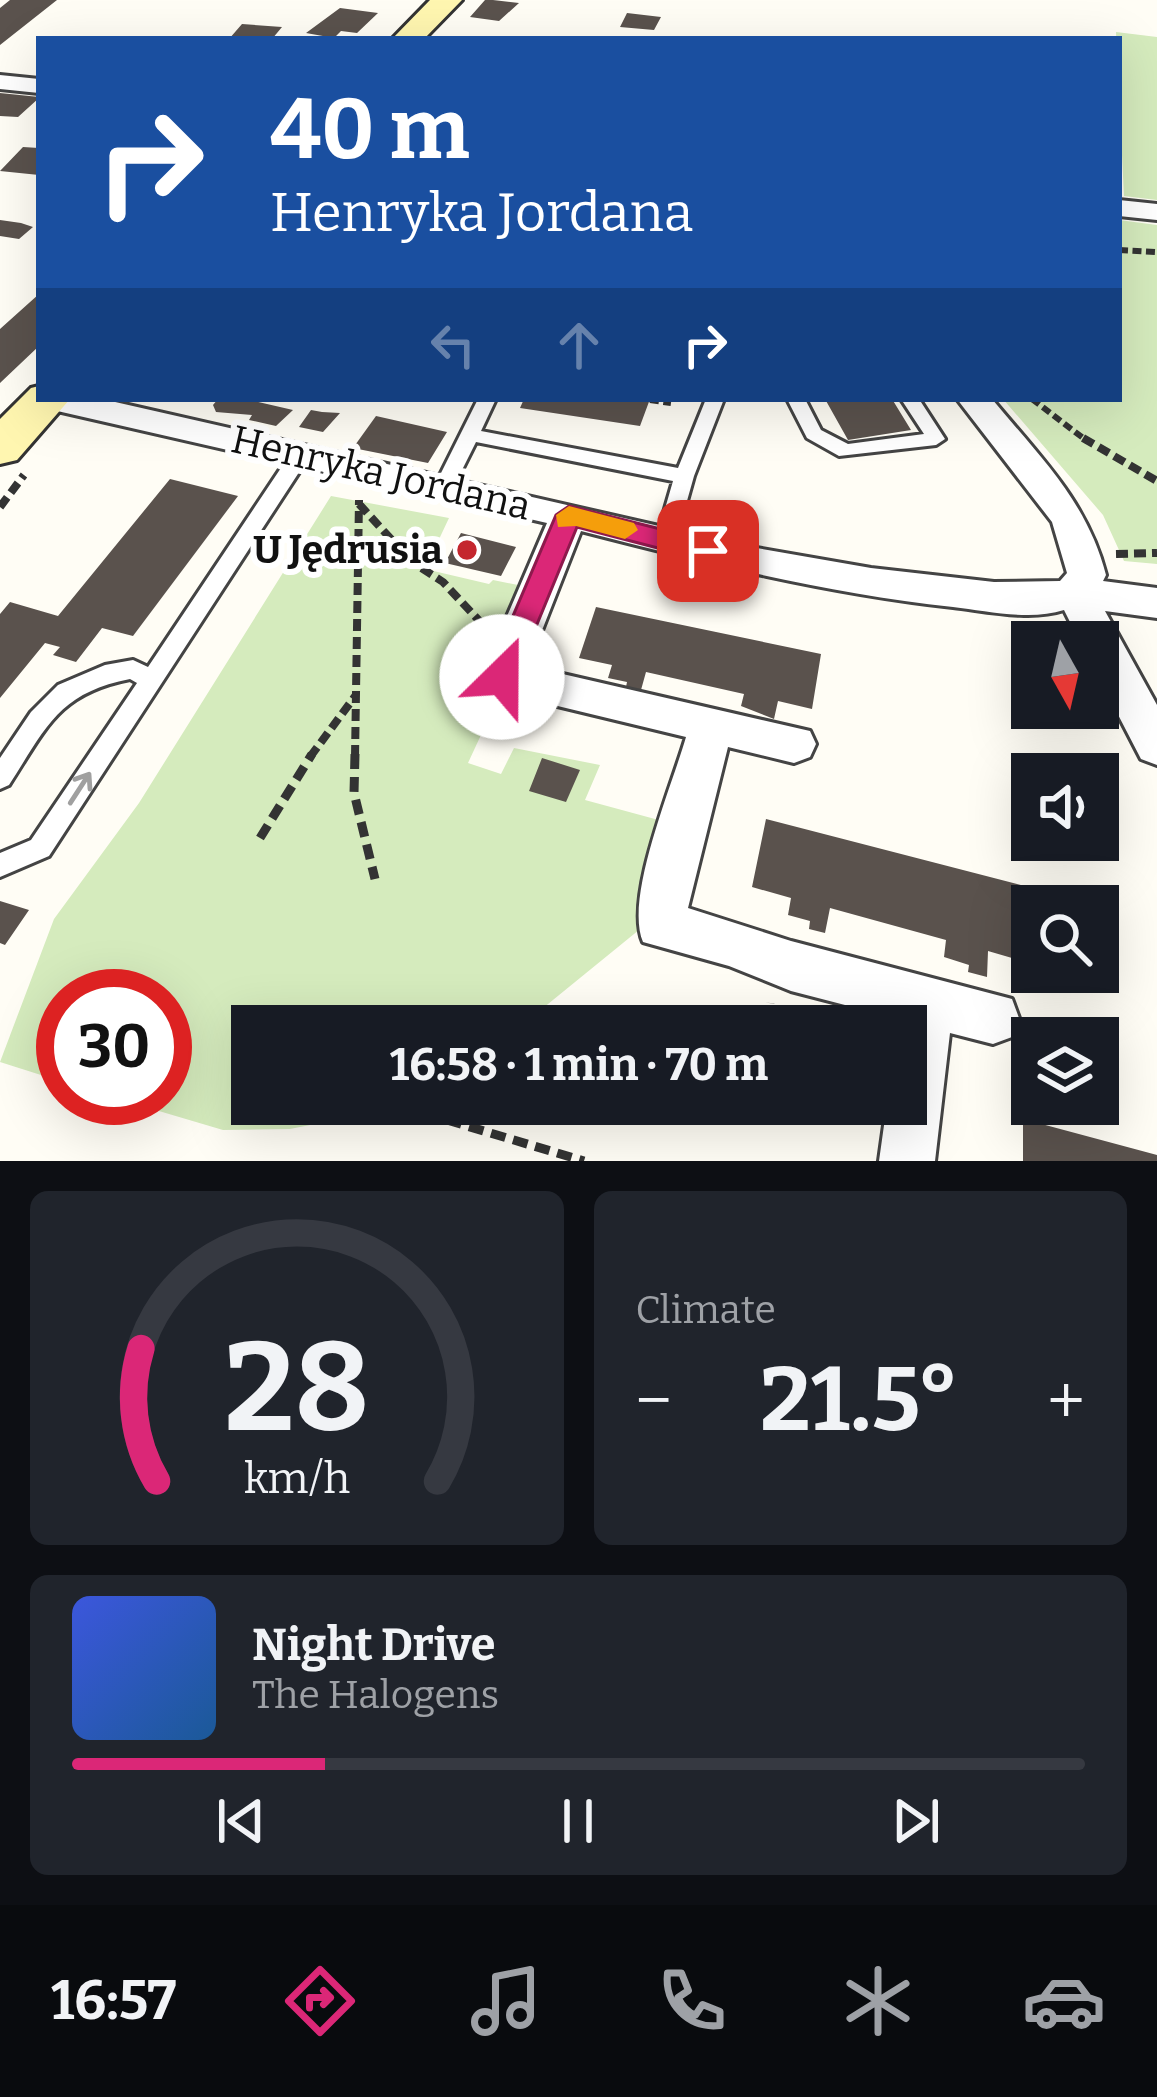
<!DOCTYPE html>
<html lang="en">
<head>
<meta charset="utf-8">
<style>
  :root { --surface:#171b24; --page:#20242c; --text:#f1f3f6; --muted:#9ea1a6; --line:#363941; --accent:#db2777 }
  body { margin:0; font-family:Bitter,serif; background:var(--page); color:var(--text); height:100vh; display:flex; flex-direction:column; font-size:45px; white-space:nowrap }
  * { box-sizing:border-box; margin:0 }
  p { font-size:39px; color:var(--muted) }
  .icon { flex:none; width:66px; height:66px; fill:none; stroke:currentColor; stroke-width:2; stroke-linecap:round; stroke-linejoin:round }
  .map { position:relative; height:1161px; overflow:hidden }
  .drawer { display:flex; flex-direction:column; gap:30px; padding:30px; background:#0d0f14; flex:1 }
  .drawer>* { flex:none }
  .top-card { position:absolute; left:36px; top:36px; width:1086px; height:366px; border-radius:0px; box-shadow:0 12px 48px #0002; background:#1a4fa0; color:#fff; overflow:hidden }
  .needle { width:78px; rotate:172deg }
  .fabs { position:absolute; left:1011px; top:621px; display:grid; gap:24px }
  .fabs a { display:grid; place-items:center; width:108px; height:108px; border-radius:0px; background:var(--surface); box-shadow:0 12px 48px #0002; font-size:60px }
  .speed { position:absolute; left:36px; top:969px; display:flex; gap:24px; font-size:60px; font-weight:700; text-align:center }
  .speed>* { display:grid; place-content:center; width:156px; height:156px; border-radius:50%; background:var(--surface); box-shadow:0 12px 48px #0002; line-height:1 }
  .speed .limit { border:18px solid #d22; background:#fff; color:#111 }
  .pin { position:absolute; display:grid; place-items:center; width:102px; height:102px; color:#fff; margin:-51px; border-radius:24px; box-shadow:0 6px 18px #0006 }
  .me { position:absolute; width:132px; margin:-66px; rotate:23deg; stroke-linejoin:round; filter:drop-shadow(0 0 9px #0008) }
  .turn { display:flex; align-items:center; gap:42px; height:252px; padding:0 36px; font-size:54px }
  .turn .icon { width:156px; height:156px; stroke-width:2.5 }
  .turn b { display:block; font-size:84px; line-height:102px }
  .lanes { display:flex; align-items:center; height:114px; padding:0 36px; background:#0003; justify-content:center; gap:60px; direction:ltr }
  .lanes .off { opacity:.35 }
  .big { font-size:90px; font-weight:700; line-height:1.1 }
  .drawer .tile { flex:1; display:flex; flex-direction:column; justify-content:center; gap:18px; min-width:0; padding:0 42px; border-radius:18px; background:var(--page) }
  .drawer .dial { align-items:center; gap:0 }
  .dial svg { height:312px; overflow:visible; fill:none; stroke:var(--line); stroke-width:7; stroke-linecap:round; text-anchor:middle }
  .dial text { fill:var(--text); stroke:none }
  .song { display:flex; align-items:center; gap:36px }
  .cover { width:144px; height:144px; border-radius:18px; background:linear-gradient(135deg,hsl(230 70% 55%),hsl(210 70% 35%)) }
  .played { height:12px; border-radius:6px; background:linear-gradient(90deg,var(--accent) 25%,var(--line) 25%) }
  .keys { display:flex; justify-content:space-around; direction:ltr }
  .heat { display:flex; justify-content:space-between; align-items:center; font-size:66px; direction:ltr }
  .drawer .tiles { flex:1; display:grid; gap:30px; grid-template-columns:1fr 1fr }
  .tile:last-child { grid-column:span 2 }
  .trip { position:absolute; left:231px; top:1005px; width:696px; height:120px; border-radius:0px; background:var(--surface); box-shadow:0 12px 48px #0002; font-weight:700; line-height:120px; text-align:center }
  .tabs { display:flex; height:192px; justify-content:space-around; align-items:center; background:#090b0e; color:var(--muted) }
  .tabs .icon { width:84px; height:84px }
  .tabs .current { color:var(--accent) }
  .tabs b { font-size:54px; color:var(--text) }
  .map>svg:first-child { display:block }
  .green { fill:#d5ebbd }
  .building { fill:#5a524d }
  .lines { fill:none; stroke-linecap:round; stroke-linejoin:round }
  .lane-casing { stroke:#444; stroke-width:6 }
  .street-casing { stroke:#444; stroke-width:6 }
  .secondary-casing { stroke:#333; stroke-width:6 }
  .path-far2 { stroke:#333; stroke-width:6; stroke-dasharray:9 4.5; stroke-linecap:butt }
  .path-far1 { stroke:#333; stroke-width:8; stroke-dasharray:12 6; stroke-linecap:butt }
  .path { stroke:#333; stroke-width:9; stroke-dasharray:15 8; stroke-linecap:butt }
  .lane { fill:#fff; fill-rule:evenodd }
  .street { fill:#fff; fill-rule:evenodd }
  .secondary { fill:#fff6b0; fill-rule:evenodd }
  .oneway { stroke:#a0a0a0 }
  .route { fill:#db2777; stroke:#8e194d; stroke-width:3 }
  .slow { fill:#f59e0b }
  .poi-dot { fill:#c4262e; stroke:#fff; stroke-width:4.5 }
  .labels { text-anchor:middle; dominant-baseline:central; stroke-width:12; stroke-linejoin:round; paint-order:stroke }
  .street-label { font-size:39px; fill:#111; stroke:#fff }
  .poi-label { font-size:39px; font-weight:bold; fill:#111; stroke:#fff; text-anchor:end }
</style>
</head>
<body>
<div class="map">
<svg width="1157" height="1161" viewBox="0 0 1157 1161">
  <rect width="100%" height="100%" fill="#fffdf5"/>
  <path class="green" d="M1116,32L1157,37V200L1124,196Z
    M1119,220L1157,225V564L1124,561L1103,515L1003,399H1119Z
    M331,496L449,518L425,569L489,584L493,580L533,588L508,662L474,655L460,702L493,709L468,763L501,774L514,748L600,765L585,800L666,822L650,921L521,1026H252V1104H400L391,1109L290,1129L223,1130L115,1098H165V996H63V1082L0,1062L54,919L139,803Z"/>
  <path class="building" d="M10,0H57L0,45V8Z
    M485,0H493L519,3L499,21L470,17Z
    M340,8L378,13L357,33L341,31L334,38L306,33Z
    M627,13L661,17L654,30L620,27Z
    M242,24L282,27L272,39H229Z
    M0,93L39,97V98L18,117L0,116Z
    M23,147L39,148V175L0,171Z
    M0,220L21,223L33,227L19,239L0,236Z
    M39,294V346L0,383V329Z
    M218,399H245L293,410L276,426L249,420L252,415L216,412L213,405Z
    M524,399H650L640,426L520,408Z
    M825,399H892L911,430L848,440Z
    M311,410L322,412L340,413L323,432L299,427Z
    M376,416L447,432L428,463L353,448Z
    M170,479L238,496L133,636L102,628L76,662L53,655L60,647L45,643L0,698V614L10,602L58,616Z
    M461,533L516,547L501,576L445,563Z
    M596,607L821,654L812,709L778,701L774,719L741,706L744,694L646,672L641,690L626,687L627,682L608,678L612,665L579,658Z
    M542,758L580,770L566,802L529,791Z
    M766,819L1036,889L1032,964L988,951L987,977L968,972L969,965L944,957L946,940L830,908L825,933L809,929L810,921L788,915L791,898L752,887Z
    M0,901L29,910L5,945L0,943Z
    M1023,1119L1157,1155V1161H1023Z"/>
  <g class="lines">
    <defs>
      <path id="lane" d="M478,399H496L481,431L678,468L706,399H724L694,476L676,540L666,547L656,540L673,481L476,442L450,494H436L433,489Z
        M787,399H805L821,430L848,444L924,434L901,399H919L945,439L936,445L839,456L807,438Z
        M300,449L307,450L309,455L307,460L49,856L0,877V853L31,840L137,683L130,679C58,693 46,728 9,785L0,789V758L31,712L58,685L105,665L133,660L148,667L293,450Z"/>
      <path id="street" d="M0,75L39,79V93L0,89Z
        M1119,200L1157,204V220L1119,216Z
        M39,395V399H102L751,547L871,568L994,582L1060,581L1067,573L1052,522L957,399H992C1039,456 1087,501 1106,575L1103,581L1157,588V618L1105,611L1157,705V765L1141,759L1098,676V642H1080L1064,610C1031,621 987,611 953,607C826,593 705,563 581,531L528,666L810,731L816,744L810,757L794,763L728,747L688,908L791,941L1012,999L1019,1018L1012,1037L993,1044L950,1033L935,1161H879L887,1104H906V1026H898L899,1019L791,991L729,966L643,942C624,898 672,786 686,737L487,689L481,677L547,523L53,410L41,407L36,399Z"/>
      <path id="secondary" d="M430,0H462L424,39H392Z
        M39,386V399H70L17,460L0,464V419L31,388Z"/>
    </defs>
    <use href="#lane" class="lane-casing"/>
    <use href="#street" class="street-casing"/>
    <use href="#secondary" class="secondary-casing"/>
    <path class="path-far2" d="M1119,250L1157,252
      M1032,399L1087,441
      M650,400L671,403"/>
    <path class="path-far1" d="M1083,438L1157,481
      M359,504L412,562L443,582L485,627
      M0,507L24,475
      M1116,554L1157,553
      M310,757L356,695
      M355,757L359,500"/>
    <path class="path" d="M355,754L354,793L375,879
      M260,838L312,754
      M568,1014L577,1026
      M767,1026L770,1003
      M447,1120L584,1161"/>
    <use href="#lane" class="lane"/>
    <use href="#street" class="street"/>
    <use href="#secondary" class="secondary"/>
  </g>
  <defs><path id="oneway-shaft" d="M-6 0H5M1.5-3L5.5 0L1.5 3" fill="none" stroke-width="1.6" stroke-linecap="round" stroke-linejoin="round" transform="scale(3)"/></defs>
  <use class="oneway" href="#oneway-shaft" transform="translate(80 788) rotate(-57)"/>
  <path class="route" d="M569,506L708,541L722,551L708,561L577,527L512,685H491L487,677L556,515Z"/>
  <path class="slow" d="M569,506L634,523L638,530L625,539L576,526L558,527L556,515Z"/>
  <circle class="poi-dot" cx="467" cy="550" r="12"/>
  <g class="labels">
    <g class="street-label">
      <text transform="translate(381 473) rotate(13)">Henryka Jordana</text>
    </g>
    <g class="poi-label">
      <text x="443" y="550">U Jędrusia</text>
    </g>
  </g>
</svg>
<div class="fabs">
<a><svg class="needle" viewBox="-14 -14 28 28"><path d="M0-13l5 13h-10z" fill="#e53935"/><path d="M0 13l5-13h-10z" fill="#9ea1a6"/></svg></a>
<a><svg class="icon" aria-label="sound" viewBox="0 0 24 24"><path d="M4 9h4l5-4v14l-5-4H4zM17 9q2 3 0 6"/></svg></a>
<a><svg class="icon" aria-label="search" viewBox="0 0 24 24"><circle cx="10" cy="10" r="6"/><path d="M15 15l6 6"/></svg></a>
<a><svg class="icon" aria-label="layers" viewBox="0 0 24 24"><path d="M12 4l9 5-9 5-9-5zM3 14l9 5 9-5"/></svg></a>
</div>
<div class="speed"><div class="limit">30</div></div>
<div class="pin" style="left:708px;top:551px;background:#d93025"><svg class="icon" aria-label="arrive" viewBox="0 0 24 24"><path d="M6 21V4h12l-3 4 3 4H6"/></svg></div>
<svg class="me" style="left:502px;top:677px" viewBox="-20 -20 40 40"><circle r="19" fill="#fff"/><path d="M0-13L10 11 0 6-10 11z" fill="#db2777"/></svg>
<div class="trip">16:58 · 1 min · 70 m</div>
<div class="top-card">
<div class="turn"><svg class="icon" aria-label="right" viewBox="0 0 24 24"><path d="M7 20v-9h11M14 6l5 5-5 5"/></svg><div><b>40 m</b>Henryka Jordana</div></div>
<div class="lanes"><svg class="icon off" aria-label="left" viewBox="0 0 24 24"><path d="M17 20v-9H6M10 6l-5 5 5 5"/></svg><svg class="icon off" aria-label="ahead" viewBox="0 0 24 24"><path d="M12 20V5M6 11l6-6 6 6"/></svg><svg class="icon" aria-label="right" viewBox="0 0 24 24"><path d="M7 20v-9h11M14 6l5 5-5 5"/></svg></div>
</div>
</div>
<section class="drawer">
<div class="tiles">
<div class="tile dial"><svg viewBox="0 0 100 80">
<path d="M14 69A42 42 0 1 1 86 69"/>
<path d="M14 69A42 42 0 0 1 10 35" stroke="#db2777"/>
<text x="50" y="56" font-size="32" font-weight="700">28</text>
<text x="50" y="72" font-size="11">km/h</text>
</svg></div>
<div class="tile"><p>Climate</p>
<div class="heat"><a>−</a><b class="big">21.5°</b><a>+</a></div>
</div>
<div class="tile">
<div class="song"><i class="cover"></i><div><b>Night Drive</b><p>The Halogens</p></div></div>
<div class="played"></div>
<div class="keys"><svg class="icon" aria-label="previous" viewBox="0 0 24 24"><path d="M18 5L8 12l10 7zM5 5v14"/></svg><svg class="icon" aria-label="pause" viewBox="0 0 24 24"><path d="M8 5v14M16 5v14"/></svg><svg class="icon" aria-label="next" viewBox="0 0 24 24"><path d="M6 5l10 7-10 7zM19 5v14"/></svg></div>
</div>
</div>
</section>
<nav class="tabs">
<b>16:57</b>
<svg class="icon current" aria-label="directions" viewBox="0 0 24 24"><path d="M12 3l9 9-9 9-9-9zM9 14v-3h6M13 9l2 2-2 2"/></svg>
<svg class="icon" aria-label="music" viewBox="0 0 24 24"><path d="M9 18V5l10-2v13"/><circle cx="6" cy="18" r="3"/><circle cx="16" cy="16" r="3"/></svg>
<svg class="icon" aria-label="phone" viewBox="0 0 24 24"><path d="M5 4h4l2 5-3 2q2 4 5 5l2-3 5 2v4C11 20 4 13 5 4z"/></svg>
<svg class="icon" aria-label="climate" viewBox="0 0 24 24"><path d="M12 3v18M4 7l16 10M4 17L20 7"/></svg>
<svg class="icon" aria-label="car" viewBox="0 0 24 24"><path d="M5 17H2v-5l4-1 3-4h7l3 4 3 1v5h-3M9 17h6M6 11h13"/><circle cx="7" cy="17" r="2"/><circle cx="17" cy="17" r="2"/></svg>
</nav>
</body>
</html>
